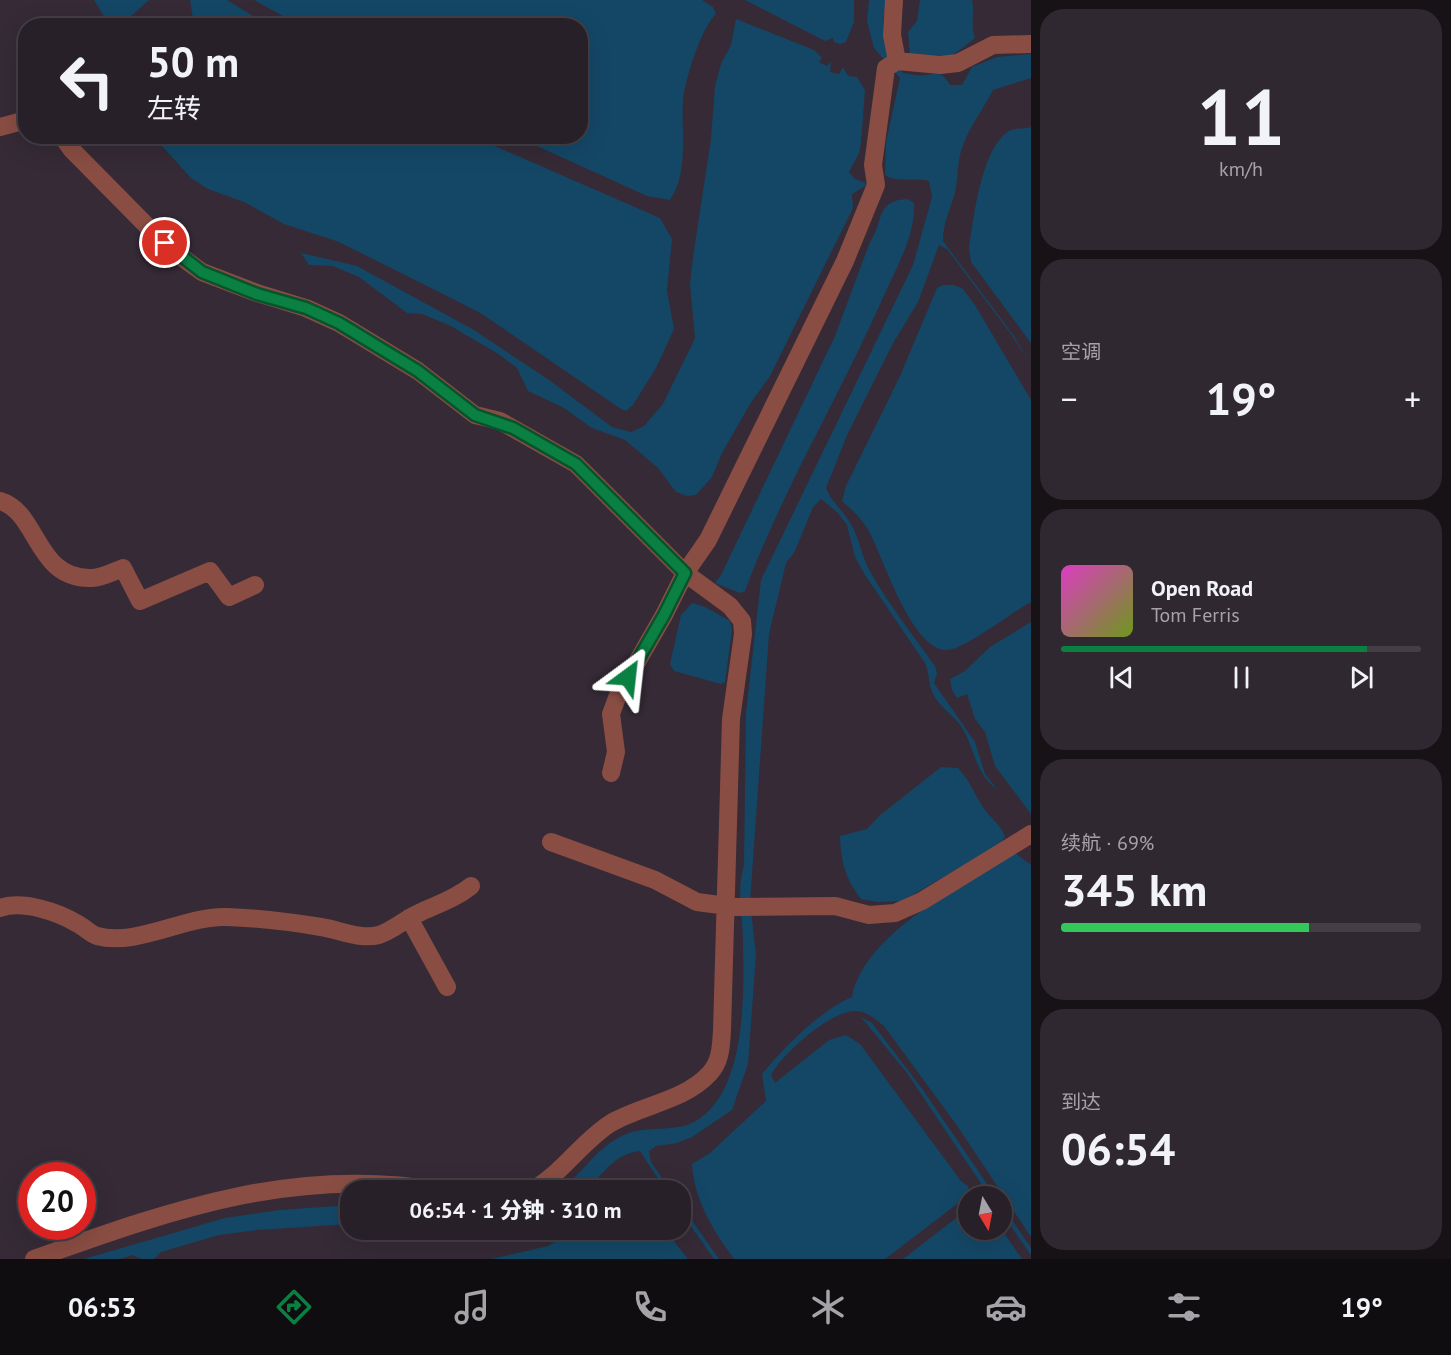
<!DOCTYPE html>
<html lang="zh">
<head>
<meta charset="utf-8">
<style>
  :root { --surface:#282028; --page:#302830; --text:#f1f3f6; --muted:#a5a3a8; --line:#443e45; --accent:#0b8043 }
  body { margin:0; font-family:"PT Sans","Noto Sans SC",sans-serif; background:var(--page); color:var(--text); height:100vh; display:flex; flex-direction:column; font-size:22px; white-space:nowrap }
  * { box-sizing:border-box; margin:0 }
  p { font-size:20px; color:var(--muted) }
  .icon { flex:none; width:33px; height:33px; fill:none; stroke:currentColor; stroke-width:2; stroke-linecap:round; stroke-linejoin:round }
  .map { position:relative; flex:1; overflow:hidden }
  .drawer { display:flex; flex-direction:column; gap:9px; padding:9px; background:#161216; width:420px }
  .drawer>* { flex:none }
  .top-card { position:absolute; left:18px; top:18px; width:570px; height:126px; border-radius:24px; box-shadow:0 6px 24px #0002,0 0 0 2px var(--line); background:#282028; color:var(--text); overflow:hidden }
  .needle { width:39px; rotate:170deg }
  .tools { position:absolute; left:958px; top:1186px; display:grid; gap:12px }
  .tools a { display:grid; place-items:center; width:54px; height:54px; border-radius:50%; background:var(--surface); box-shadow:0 6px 24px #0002,0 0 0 2px var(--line); font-size:30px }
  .speed { position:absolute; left:18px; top:1162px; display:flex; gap:12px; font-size:30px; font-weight:700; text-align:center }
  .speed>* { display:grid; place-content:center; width:78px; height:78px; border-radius:50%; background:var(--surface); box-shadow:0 6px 24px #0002,0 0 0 2px var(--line); line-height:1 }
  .speed .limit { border:9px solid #d22; background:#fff; color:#111 }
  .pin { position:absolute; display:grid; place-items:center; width:51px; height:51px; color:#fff; margin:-26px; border:3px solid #fff; border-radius:50%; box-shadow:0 2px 6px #0007 }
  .me { position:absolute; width:66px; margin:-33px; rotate:30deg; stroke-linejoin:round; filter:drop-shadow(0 0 4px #0008) }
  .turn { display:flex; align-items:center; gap:21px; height:126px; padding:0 30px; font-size:27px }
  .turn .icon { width:78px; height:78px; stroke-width:2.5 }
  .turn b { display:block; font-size:42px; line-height:51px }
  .big { font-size:45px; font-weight:800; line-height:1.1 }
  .drawer .widget { flex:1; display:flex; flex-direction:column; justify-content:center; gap:9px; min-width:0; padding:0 21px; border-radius:24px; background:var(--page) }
  .drawer .dial { align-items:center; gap:0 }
  .dial b { font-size:78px; line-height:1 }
  .song { display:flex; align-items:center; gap:18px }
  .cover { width:72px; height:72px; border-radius:9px; background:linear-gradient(135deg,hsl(310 70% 55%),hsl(80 70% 35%)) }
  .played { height:6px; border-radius:3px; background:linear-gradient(90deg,var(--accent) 85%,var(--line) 85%) }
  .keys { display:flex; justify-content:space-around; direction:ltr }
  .heat { display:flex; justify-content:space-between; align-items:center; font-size:33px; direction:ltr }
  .charge { height:9px; border-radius:4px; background:linear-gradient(90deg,#34c759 69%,var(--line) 0) }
  .trip { position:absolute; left:340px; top:1180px; width:351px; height:60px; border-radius:24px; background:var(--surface); box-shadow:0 6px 24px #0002,0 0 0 2px var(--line); font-weight:800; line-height:60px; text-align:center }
  .dock { display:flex; height:96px; justify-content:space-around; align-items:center; background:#100d10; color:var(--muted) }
  .dock .icon { width:42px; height:42px }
  .dock .on { color:var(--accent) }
  .dock b { font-size:27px; color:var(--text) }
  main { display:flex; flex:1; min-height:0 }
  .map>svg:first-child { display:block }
  .water { fill:#144766 }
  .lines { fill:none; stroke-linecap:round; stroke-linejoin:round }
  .minor { stroke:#894d43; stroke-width:18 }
  .route-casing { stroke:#07532c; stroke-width:15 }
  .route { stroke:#0b8043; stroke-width:10 }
</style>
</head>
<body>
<main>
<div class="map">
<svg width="1031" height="1259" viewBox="0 0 1031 1259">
  <rect width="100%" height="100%" fill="#352a36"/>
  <path class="water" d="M94,0H149L123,23L105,18Z
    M190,0H227L268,25H194Z
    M254,0H702L713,7L716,14C701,28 685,80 683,100C681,133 689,172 670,200L647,196L517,137L580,136V26L299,25Z
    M745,0H854V22L846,42L840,44L834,42L833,38L825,41Z
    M869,0H887C879,30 883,50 903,73C910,74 918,76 924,75C938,74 942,71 950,85H962L972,67L997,57L1031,54V78L993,90C982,112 966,130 960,155C957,168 958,183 954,196C949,212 943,224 943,241L1014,336L1031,365L1011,334L947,249L939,245L918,302L892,345L848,433L826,488C832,503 844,511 852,526C860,541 862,558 871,573C889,605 913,635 935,666L937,673L934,683L975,742L985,774L997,789C974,773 975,747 961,726C953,715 939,706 933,694C928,684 930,674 925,663L865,575L855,557L847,525L838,513L821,499L813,507L795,551L786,563L769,634L750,902L756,955L748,1064L732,1110L692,1137L677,1143L656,1146L649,1151L651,1162L671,1191H666L640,1151C612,1154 603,1176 585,1191H559C583,1174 596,1147 624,1135C646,1125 675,1133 696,1121C747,1090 744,993 743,942C743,915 736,892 744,865L746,713L761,580L913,265L932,197L929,181C916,177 897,183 885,175L886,142L900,78L874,48L867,21Z
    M920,0H972C975,13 970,25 975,38L952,56L910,54L908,32L917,21Z
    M736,19L814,50L822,58L819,62L827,66L831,62L830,72L839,74L843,67L848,76L857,77L865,90L861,143L859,153L849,172L855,179L868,184L852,194L853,208L770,376L750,404L722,453L712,477L696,495L687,496L676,492L658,468L625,440L592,428L564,408L528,391L517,368L500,355L449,325L422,314L407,313L359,277L333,266L309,265L301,253L357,266L474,330L549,380L612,427L631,432L644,426L663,404L695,338L690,284L693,257L711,139L715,86L721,64L731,45Z
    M1031,127V343L971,262L969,248C974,217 981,149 1009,131C1015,127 1024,130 1031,127Z
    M154,137H474L660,218L672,239L667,291L674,329L656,368L633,405L626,411L621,409L482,314L455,300L339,242L284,224L244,202L208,189L191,178Z
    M908,199L914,203C916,236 894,272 881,302C838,399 782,491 745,591L740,593L715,583L721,575L835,336L870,242C884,222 875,200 908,199Z
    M943,285H954L963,289L975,305L1031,400V602C1011,613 966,648 948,650C911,653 882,552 867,528C860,517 851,509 842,501L846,486L900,376L937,288Z
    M692,603L705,607L730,621L732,630L725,682L721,684L674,671L670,664L681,615Z
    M1031,622V814L995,766L985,732L975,719L967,694L957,698L952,690L950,679L965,671L990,647Z
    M941,767L958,768C970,780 975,796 985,810C992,820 1001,824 1005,837L1000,844L902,901L877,902L861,899C845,878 841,862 840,836L867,829L879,816Z
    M1015,853L1031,865V1237L958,1127L884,1026C875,1019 867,1011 855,1011C829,1012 783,1053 771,1075L775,1083L829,1040L846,1035L860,1044L961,1181L968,1186L969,1195L885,1259H734C713,1230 694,1200 692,1164L710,1153L766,1101L762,1074C784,1047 821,1010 852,997C864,933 963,885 1015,853Z
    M861,1017L872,1023L923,1090L996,1197H990L907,1073Z
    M351,1205V1224L257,1230L219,1235L161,1252L154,1259H142L132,1255L120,1259H84L225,1218L280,1210Z
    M681,1205L719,1259H714L681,1212Z
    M1002,1205L1031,1248V1255L1002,1214Z
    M969,1208V1230H1002L1022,1259H903Z
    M456,1230H501L475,1236Z
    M575,1230H665L688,1259H492L548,1246Z"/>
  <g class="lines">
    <path class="minor" d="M894,0L892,35L897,61L940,65L958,63L993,45L1031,44
      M0,127L26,120
      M62,136L72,150L150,229L180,256L202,272L257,293L306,308L339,323L418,371L475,415L500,421L576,464L685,573L730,606L742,621L743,634L731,719L722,1030C721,1046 721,1062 709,1074C684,1101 642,1105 611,1123C581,1142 562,1174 531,1191
      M0,501C39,512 35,580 92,578C102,578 113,572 123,568L140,601L210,571L229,597L255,585
      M611,773L616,752L611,714L618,695L664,615L685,573L708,540L845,261L876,185L873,165L886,68L897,61
      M551,842L655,880L697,902L735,907L835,906L869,915L895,913L922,901L1031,834
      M0,908C23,900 58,912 78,924C84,927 91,934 97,936C137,947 187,915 227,917C258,918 291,922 321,927C340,930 360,940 379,935C394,930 405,919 419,913C438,904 455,899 471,886
      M409,918L447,987
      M34,1259C169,1211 294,1165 441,1191"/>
  </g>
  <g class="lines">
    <defs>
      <path id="route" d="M165,243L202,272L257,294L306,308L339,323L418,371L475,415L513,428L576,464L685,573L664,615L628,677"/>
    </defs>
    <use href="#route" class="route-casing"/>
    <use href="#route" class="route"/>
  </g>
</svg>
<div class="tools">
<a><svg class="needle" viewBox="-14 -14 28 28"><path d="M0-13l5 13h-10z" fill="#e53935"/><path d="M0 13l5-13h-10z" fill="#a5a3a8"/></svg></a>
</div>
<div class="speed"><div class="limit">20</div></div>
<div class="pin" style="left:165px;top:243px;background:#d93025"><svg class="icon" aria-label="arrive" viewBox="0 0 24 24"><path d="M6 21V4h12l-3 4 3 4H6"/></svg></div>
<svg class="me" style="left:628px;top:677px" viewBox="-20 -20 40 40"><path d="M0-17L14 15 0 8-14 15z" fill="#0b8043" stroke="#fff" stroke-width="4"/></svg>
<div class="trip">06:54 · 1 分钟 · 310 m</div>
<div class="top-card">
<div class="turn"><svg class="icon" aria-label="left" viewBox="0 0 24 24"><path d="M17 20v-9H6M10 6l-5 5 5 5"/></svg><div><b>50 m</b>左转</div></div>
</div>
</div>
<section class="drawer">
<div class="widget dial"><b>11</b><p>km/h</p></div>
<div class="widget"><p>空调</p>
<div class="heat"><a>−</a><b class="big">19°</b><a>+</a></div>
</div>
<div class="widget">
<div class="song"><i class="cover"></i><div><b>Open Road</b><p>Tom Ferris</p></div></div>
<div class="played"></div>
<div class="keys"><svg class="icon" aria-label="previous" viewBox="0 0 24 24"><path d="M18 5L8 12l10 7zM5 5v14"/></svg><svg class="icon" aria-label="pause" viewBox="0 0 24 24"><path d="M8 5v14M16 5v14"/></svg><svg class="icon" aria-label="next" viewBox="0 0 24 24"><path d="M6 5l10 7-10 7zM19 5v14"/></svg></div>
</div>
<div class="widget"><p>续航 · 69%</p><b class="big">345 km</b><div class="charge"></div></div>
<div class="widget"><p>到达</p><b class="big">06:54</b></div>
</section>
</main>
<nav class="dock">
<b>06:53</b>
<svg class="icon on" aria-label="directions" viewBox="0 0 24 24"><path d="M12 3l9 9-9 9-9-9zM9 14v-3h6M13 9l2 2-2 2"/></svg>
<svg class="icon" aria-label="music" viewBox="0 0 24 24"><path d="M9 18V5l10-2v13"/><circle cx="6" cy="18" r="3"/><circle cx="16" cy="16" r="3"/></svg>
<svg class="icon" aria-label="phone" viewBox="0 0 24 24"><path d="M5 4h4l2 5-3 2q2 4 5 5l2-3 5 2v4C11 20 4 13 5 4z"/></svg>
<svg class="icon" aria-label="climate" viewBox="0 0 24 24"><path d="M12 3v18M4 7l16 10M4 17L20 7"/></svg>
<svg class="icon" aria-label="car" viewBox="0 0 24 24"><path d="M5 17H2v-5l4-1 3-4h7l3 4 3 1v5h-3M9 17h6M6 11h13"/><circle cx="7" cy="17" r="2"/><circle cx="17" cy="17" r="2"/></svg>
<svg class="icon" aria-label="filters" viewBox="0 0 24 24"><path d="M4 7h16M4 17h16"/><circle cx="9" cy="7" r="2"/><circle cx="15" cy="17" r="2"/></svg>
<b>19°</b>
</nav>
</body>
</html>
